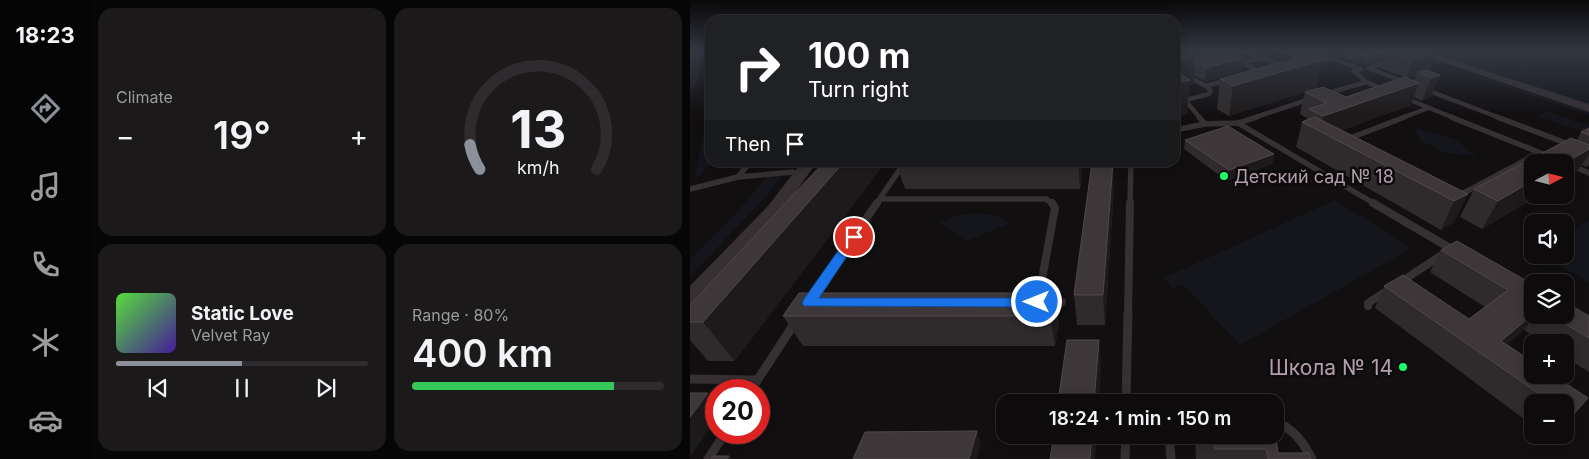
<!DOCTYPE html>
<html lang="en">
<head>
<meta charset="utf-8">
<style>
  :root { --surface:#0d0b0c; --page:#1b191a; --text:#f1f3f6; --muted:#9a9b9d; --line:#2d2b2d; --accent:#8c9099 }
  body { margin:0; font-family:Inter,sans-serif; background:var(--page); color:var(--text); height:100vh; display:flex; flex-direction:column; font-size:19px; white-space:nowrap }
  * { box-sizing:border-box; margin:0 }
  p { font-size:16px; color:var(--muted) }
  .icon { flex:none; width:28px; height:28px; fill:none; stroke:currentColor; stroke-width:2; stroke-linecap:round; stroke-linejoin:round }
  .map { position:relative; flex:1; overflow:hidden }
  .details { display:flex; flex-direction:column; gap:8px; padding:8px; background:#070607; width:600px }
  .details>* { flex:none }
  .banner { position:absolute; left:15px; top:15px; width:475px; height:152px; border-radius:15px; box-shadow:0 2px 12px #0003,0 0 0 1px var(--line); background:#202124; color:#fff; overflow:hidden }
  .needle { width:32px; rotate:83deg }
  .buttons { position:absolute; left:834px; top:154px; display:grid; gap:10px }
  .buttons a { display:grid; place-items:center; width:50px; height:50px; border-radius:10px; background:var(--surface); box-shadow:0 2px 12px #0003,0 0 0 1px var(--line); font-size:25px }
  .speed { position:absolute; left:15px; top:379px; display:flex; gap:10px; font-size:25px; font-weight:700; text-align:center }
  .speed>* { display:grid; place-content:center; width:65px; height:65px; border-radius:50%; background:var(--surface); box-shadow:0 2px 12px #0003,0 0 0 1px var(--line); line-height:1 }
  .speed .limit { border:8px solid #d22; background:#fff; color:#111 }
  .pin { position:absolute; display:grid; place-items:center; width:42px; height:42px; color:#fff; margin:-21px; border:2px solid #fff; border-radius:50%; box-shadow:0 1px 5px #0007 }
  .me { position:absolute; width:55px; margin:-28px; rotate:270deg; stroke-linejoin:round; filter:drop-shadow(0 0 4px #0008) }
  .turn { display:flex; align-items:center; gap:18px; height:105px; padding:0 20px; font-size:22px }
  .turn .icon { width:65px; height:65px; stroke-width:2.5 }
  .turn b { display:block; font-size:35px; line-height:42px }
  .then { display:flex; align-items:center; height:48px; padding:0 20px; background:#0003; gap:10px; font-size:19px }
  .big { font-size:38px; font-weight:600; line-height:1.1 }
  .details .widget { flex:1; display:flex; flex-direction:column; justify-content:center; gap:8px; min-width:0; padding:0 18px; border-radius:15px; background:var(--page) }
  .details .dial { align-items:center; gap:0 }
  .dial svg { height:130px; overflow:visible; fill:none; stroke:var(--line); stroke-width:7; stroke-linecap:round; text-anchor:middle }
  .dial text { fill:var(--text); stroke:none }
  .song { display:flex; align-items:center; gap:15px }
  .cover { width:60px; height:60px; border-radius:8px; background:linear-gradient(135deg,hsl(110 70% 55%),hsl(260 70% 35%)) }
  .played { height:5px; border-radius:2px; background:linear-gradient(90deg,var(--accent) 50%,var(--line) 50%) }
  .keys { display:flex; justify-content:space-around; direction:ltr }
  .heat { display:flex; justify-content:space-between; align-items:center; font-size:28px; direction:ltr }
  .charge { height:8px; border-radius:4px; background:linear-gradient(90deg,#34c759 80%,var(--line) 0) }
  .details .tiles { flex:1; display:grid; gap:8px; grid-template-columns:repeat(2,1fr) }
  .trip { position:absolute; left:306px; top:394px; width:288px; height:50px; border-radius:15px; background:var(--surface); box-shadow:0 2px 12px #0003,0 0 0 1px var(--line); font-weight:600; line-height:50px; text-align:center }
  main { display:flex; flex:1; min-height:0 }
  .menu { display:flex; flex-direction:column; width:90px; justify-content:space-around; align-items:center; background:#050405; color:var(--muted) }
  .menu .icon { width:35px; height:35px }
  .menu .selected { color:var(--accent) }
  .menu b { font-size:22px; color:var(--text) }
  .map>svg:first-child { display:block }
  .green { fill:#15161c }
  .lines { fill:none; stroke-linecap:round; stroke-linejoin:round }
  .service-far3 { stroke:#363033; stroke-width:4.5 }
  .service-far2 { stroke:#363033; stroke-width:5.5 }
  .service-far1 { stroke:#363033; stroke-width:8 }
  .service { stroke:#363033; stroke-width:9 }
  .tertiary { fill:#363033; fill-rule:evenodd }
  .service-bridge { stroke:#363033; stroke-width:4.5 }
  .wall { fill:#2f2b2d; fill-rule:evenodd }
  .shaded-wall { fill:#1d1a1b }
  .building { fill:#3d373a; stroke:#50484c }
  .route { fill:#1a73e8; stroke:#114b97 }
  .poi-dot { fill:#19ff69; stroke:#0c0a0b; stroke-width:2 }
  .labels { text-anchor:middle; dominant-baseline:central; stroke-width:5; stroke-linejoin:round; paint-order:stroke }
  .poi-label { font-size:18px; fill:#b39fac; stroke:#0c0a0b; text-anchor:start }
  .near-poi-label { font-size:21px; fill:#b39fac; stroke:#0c0a0b; text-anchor:end }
</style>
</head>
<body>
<main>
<nav class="menu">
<b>18:23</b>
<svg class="icon selected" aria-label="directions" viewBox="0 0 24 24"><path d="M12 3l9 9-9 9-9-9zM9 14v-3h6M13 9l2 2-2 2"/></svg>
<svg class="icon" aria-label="music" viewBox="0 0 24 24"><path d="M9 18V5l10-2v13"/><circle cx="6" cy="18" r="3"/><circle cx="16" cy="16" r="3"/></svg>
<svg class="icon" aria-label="phone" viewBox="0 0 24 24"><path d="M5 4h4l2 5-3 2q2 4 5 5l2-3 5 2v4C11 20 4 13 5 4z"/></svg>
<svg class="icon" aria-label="climate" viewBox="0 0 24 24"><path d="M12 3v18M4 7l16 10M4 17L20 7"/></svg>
<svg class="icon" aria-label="car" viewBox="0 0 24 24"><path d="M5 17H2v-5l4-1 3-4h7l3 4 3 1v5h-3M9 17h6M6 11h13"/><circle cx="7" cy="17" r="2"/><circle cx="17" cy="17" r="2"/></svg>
</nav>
<section class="details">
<div class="tiles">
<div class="widget"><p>Climate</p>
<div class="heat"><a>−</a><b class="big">19°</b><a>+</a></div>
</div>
<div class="widget dial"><svg viewBox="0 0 100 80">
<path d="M14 69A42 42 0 1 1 86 69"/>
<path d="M14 69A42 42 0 0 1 8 54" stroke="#8c9099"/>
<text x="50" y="56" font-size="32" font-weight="700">13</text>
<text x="50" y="72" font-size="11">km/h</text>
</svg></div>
<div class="widget">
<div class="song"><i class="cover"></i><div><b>Static Love</b><p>Velvet Ray</p></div></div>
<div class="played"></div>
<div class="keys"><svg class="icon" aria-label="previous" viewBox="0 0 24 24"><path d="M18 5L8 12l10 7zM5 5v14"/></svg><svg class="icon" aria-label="pause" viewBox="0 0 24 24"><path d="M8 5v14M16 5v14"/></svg><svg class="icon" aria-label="next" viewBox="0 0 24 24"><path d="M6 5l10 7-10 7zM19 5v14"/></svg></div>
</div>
<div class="widget"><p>Range · 80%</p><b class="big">400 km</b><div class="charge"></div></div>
</div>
</section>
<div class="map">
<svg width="899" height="459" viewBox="0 0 899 459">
  <rect width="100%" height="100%" fill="#110f10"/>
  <path class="green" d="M735,51H899V104Z
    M790,76L899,111V115L786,77Z
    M858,111L899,126V134L846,116Z
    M20,125V162L22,163L9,176L5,177L15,126Z
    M725,128L764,139L787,156L754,153L744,146L731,142Z
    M94,175L64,210L0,276V259L48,211L77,176Z
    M645,200L722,248L550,345L492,284L483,288L474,278Z
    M289,213L308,216L320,223L277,241L249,223L269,215Z
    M899,220V282L849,255H875V237Z"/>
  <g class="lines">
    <path class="service-far3" d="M554,51L593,66
      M641,51L631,54L670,69
      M699,61L678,68L715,82
      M485,69L516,86L538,80
      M671,69L664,71L676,82
      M560,73L566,70L553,63L571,58
      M734,89L810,118
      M635,94L676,82L696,90
      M715,98L764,118
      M510,118L495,100L519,94L521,91L516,86
      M563,118L620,99
      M712,118L738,108"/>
    <path class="service-far2" d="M509,117L515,124
      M761,117L873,162
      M807,117L881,145
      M548,123L685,204
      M485,130L515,124L548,123L567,117
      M655,140L715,117
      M882,166L899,173
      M48,177L60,162
      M0,189L48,177L103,172
      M768,196L849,153
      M190,199H356L363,204
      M186,204L215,162
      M440,204L441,162"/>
    <path class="service-far1" d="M683,203L765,251
      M709,283L755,253
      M120,300L187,203
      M348,301L365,208L362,203
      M357,302H372
      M678,306V303L698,290
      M438,315L440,203"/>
    <path class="service" d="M0,379L66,380
      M61,390L106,321
      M436,402L438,314
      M585,421C604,429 613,442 622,459
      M479,435L481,459
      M18,459L36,432
      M435,459L436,435"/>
    <path class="tertiary" d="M720,51H735L899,104V112Z
      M112,162H127L90,214L7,304L0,307V286L78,206Z"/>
    <path class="service-bridge" d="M624,63L642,57"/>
  </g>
  <path class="wall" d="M485,51L506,56L554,58L553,70L515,81L504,75V84L499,85L497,114L485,118Z
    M588,51H629V52L632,60L626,89L656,97L714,77L690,68L693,59L678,64L674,62L668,64L651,57V52L649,51H742L746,52L739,70L750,75L741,97L732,101L724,97L721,105L652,130L778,194L764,222L751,230L606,147L612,122L616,120L617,118L610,114L615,92L539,116L527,109L530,79L606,59ZM726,75L724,81L717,78Z
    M899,128V165L896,167L892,165L886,173L875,180V162L842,195H849L792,229L770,217L784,189L887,140L891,132Z
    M495,140L584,154L582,164L537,181L494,149Z
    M206,162H391L392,178L390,189H215Z
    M424,188L415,325H387L384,295Z
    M767,241L842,315L899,316V372L875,357V342H853L834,330L817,344L898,398L875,423V402H842V425L685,308L694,286L779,319L795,307L740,272L751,250Z
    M364,293L369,323L365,346H113L93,316Z
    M0,305L45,361H18L0,340Z
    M506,435H585L588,453L621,459H506L505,440Z"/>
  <path class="shaded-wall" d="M1,51H13L6,87L0,88V56Z
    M623,51H629L628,57L612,61L614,54Z
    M696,51L693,59L678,64L680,56Z
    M506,52L504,84L499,85L497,114L485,118V61L495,55Z
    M746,52L739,70L727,72L726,75L716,78L723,60Z
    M676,55L674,62L668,64L670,56Z
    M554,58L553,70L515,81L516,68Z
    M632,60L626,89L539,116L543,86Z
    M750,75L741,97L732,101L741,78Z
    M729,83L721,105L638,136L629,131L633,116Z
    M899,149V154L886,173L875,180V163Z
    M584,154L582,164L537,181L539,170Z
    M154,162H196L45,361L13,322Z
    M388,162H391L392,178L390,189Z
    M423,162L424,188L415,325L413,295Z
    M842,181V195H849L792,229L808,201Z
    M778,194L764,222L751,230L764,201Z
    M364,293L369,323L365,346L360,316Z
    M842,315H845L834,330L799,359L811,341Z
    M409,340L411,370L409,402H404Z
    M18,393L26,402V420L0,457V417Z
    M287,431L291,442L287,459H279Z
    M402,435H407L405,459H400Z
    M39,456L43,459H37Z"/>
  <path class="building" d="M485,51H504L506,52L495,55L500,58L485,61Z
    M525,51H538L554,58L516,68L505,63L506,56Z
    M607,51H623L614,54Z
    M656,51H696L680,56L676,55L670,56Z
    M698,51H742L746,52L723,60Z
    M629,52L632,60L543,86L530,79Z
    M485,66L490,69L485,70Z
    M736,70L750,75L741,78L727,72Z
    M485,72H486L500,80L485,83Z
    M715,77L729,83L633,116L619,109L637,103L615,92L633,87L656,97Z
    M625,117L778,194L764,201L612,122Z
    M538,126L584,154L539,170L495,140Z
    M899,128V135L891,132Z
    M881,138L899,145V149L875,163L842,162V181L808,201L784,189Z
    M134,162H154L13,322H0V305Z
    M402,162H423L413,295H384Z
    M767,241L842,284V315L811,341L842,362V375H863L898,398L881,417L875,412V402H861L694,286L713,275L779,319L818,290L751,250Z
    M109,293H364L360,316H93Z
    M875,302L899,316V338L860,315H875Z
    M377,340H409L404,402H368Z
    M0,393H18L0,417Z
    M287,431L279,459H163L175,432Z
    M585,432L588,453H619L621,459H578L576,449H525L524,443H514L513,435H585Z
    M364,435H402L400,459H360Z
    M23,456H39L37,459H21Z"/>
  <linearGradient id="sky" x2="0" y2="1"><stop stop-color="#090809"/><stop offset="0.44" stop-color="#323742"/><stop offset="1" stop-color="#323742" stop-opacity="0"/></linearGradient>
  <rect width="899" height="115" fill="url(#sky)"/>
  <path class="route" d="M164,233L170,237L129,298H347L352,299L354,302L352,306L347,307L114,306L112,303L114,299L160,234Z"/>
  <g class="poi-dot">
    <circle cx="534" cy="176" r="5"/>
    <circle cx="713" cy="367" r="5"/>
  </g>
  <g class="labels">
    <g class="poi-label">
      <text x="544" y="176">Детский сад № 18</text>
    </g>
    <g class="near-poi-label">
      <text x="703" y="367">Школа № 14</text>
    </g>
  </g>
</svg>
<div class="buttons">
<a><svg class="needle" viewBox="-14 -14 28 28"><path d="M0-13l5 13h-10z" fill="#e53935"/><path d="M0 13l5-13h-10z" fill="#9a9b9d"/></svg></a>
<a><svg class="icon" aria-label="sound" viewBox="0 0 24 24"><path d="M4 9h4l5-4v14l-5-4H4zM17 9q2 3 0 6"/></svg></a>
<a><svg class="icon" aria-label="layers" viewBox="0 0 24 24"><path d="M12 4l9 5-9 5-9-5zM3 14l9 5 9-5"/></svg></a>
<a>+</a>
<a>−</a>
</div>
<div class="speed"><div class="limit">20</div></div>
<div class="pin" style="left:164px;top:237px;background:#d93025"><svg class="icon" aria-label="arrive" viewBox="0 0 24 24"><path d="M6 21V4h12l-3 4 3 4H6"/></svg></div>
<svg class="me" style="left:347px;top:302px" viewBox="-20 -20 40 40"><circle r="17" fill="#1a73e8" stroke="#fff" stroke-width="3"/><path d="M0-11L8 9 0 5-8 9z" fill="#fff"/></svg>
<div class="trip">18:24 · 1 min · 150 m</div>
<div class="banner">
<div class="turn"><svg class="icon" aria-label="right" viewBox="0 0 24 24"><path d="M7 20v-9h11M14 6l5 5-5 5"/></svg><div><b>100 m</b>Turn right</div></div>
<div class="then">Then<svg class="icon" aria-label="arrive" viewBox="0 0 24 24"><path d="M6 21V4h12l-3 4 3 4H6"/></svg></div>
</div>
</div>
</main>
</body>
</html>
